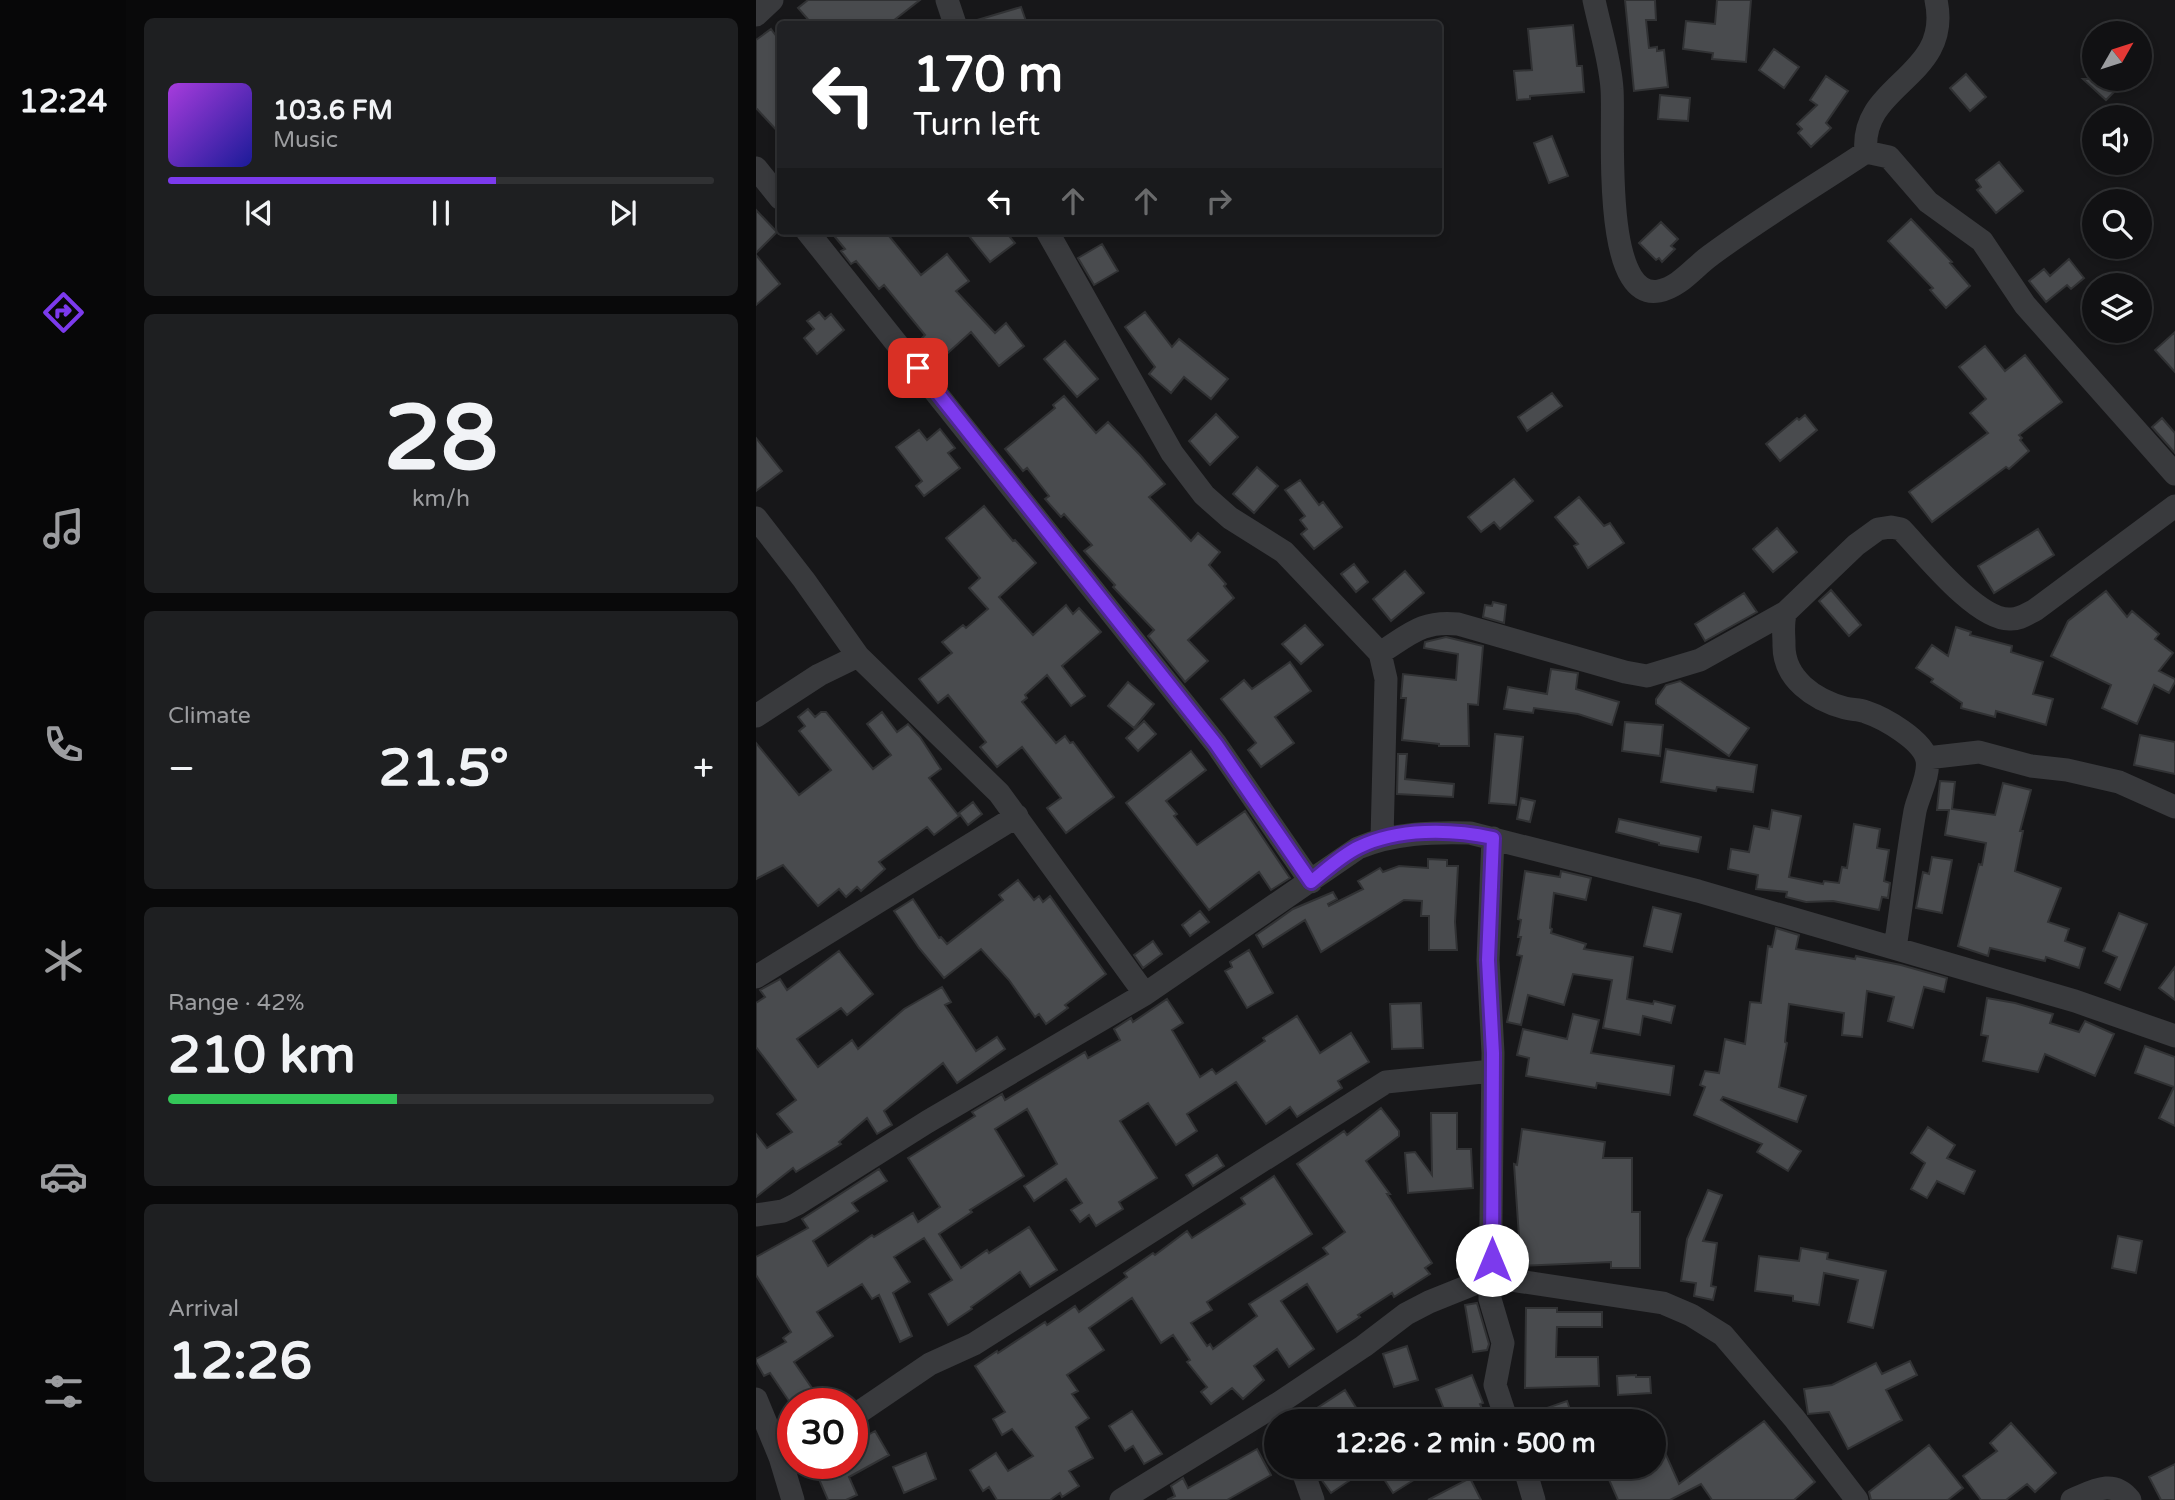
<!DOCTYPE html>
<html lang="en">
<head>
<meta charset="utf-8">
<style>
  :root { --surface:#111113; --page:#1e1f21; --text:#f1f3f6; --muted:#9c9da0; --line:#303133; --accent:#7c3aed }
  body { margin:0; font-family:"Varela Round",sans-serif; background:var(--page); color:var(--text); height:100vh; display:flex; flex-direction:column; font-size:26px; white-space:nowrap }
  * { box-sizing:border-box; margin:0 }
  p { font-size:23px; color:var(--muted) }
  .icon { flex:none; width:38px; height:38px; fill:none; stroke:currentColor; stroke-width:2; stroke-linecap:round; stroke-linejoin:round }
  .map { position:relative; flex:1; overflow:hidden }
  .details { display:flex; flex-direction:column; gap:18px; padding:18px; background:#09090a; width:630px }
  .details>* { flex:none }
  .guide { position:absolute; left:21px; top:21px; width:665px; height:214px; border-radius:7px; box-shadow:0 4px 10px #0003,0 0 0 2px var(--line); background:#202124; color:#fff; overflow:hidden }
  .needle { width:46px; rotate:51deg }
  .tools { position:absolute; left:1326px; top:21px; display:grid; gap:14px }
  .tools a { display:grid; place-items:center; width:70px; height:70px; border-radius:50%; background:var(--surface); box-shadow:0 4px 10px #0003,0 0 0 2px var(--line); font-size:35px }
  .speed { position:absolute; left:21px; top:1388px; display:flex; gap:14px; font-size:35px; font-weight:700; text-align:center }
  .speed>* { display:grid; place-content:center; width:91px; height:91px; border-radius:50%; background:var(--surface); box-shadow:0 4px 10px #0003,0 0 0 2px var(--line); line-height:1 }
  .speed .limit { border:10px solid #d22; background:#fff; color:#111 }
  .pin { position:absolute; display:grid; place-items:center; width:60px; height:60px; color:#fff; margin:-30px; border-radius:14px; box-shadow:0 4px 10px #0006 }
  .me { position:absolute; width:77px; margin:-38px; rotate:0deg; stroke-linejoin:round; filter:drop-shadow(0 0 5px #0008) }
  .turn { display:flex; align-items:center; gap:24px; height:147px; padding:0 21px; font-size:32px }
  .turn .icon { width:91px; height:91px; stroke-width:2.5 }
  .turn b { display:block; font-size:49px; line-height:60px }
  .lanes { display:flex; align-items:center; height:66px; padding:0 21px; background:#0003; justify-content:center; gap:35px; direction:ltr }
  .lanes .off { opacity:.35 }
  .big { font-size:52px; font-weight:700; line-height:1.1 }
  .details .widget { flex:1; display:flex; flex-direction:column; justify-content:center; gap:10px; min-width:0; padding:0 24px; border-radius:10px; background:var(--page) }
  .details .dial { align-items:center; gap:0 }
  .dial b { font-size:91px; line-height:1 }
  .song { display:flex; align-items:center; gap:21px }
  .cover { width:84px; height:84px; border-radius:10px; background:linear-gradient(135deg,hsl(280 70% 55%),hsl(240 70% 35%)) }
  .played { height:7px; border-radius:4px; background:linear-gradient(90deg,var(--accent) 60%,var(--line) 60%) }
  .keys { display:flex; justify-content:space-around; direction:ltr }
  .heat { display:flex; justify-content:space-between; align-items:center; font-size:38px; direction:ltr }
  .charge { height:10px; border-radius:5px; background:linear-gradient(90deg,#34c759 42%,var(--line) 0) }
  .trip { position:absolute; left:508px; top:1409px; width:402px; height:70px; border-radius:35px; background:var(--surface); box-shadow:0 4px 10px #0003,0 0 0 2px var(--line); font-weight:700; line-height:70px; text-align:center }
  main { display:flex; flex:1; min-height:0 }
  .dock { display:flex; flex-direction:column; width:126px; justify-content:space-around; align-items:center; background:#070708; color:var(--muted) }
  .dock .icon { width:49px; height:49px }
  .dock .current { color:var(--accent) }
  .dock b { font-size:32px; color:var(--text) }
  .map>svg:first-child { display:block }
  .building { fill:#494b4e; stroke:#313234; stroke-width:2 }
  .lines { fill:none; stroke-linecap:round; stroke-linejoin:round }
  .minor { stroke:#393a3d; stroke-width:23 }
  .route-casing { stroke:#51269a; stroke-width:18 }
  .route { stroke:#7c3aed; stroke-width:12 }
</style>
</head>
<body>
<main>
<nav class="dock">
<b>12:24</b>
<svg class="icon current" aria-label="directions" viewBox="0 0 24 24"><path d="M12 3l9 9-9 9-9-9zM9 14v-3h6M13 9l2 2-2 2"/></svg>
<svg class="icon" aria-label="music" viewBox="0 0 24 24"><path d="M9 18V5l10-2v13"/><circle cx="6" cy="18" r="3"/><circle cx="16" cy="16" r="3"/></svg>
<svg class="icon" aria-label="phone" viewBox="0 0 24 24"><path d="M5 4h4l2 5-3 2q2 4 5 5l2-3 5 2v4C11 20 4 13 5 4z"/></svg>
<svg class="icon" aria-label="climate" viewBox="0 0 24 24"><path d="M12 3v18M4 7l16 10M4 17L20 7"/></svg>
<svg class="icon" aria-label="car" viewBox="0 0 24 24"><path d="M5 17H2v-5l4-1 3-4h7l3 4 3 1v5h-3M9 17h6M6 11h13"/><circle cx="7" cy="17" r="2"/><circle cx="17" cy="17" r="2"/></svg>
<svg class="icon" aria-label="filters" viewBox="0 0 24 24"><path d="M4 7h16M4 17h16"/><circle cx="9" cy="7" r="2"/><circle cx="15" cy="17" r="2"/></svg>
</nav>
<section class="details">
<div class="widget">
<div class="song"><i class="cover"></i><div><b>103.6 FM</b><p>Music</p></div></div>
<div class="played"></div>
<div class="keys"><svg class="icon" aria-label="previous" viewBox="0 0 24 24"><path d="M18 5L8 12l10 7zM5 5v14"/></svg><svg class="icon" aria-label="pause" viewBox="0 0 24 24"><path d="M8 5v14M16 5v14"/></svg><svg class="icon" aria-label="next" viewBox="0 0 24 24"><path d="M6 5l10 7-10 7zM19 5v14"/></svg></div>
</div>
<div class="widget dial"><b>28</b><p>km/h</p></div>
<div class="widget"><p>Climate</p>
<div class="heat"><a>−</a><b class="big">21.5°</b><a>+</a></div>
</div>
<div class="widget"><p>Range · 42%</p><b class="big">210 km</b><div class="charge"></div></div>
<div class="widget"><p>Arrival</p><b class="big">12:26</b></div>
</section>
<div class="map">
<svg width="1419" height="1500" viewBox="0 0 1419 1500">
  <rect width="100%" height="100%" fill="#171719"/>
  <path class="building" d="M52,0H164L133,24H56L42,8Z
    M869,0H899L900,20H890L893,48L901,47V51L908,50L912,87L878,91Z
    M961,0H995L990,62L956,59L957,53L927,49L930,21L959,24Z
    M265,7L271,24H219L218,21Z
    M817,25L821,66H826L828,92L774,96V99L761,100L758,71L776,70L772,29Z
    M15,29L24,41V134L0,108V40Z
    M1018,49L1043,67L1028,88L1003,70Z
    M1210,74L1230,97L1214,111L1194,88Z
    M1070,76L1092,91L1070,123L1075,128L1055,147L1042,133L1046,129L1041,124L1061,105L1054,100Z
    M1327,79H1371L1350,100Z
    M904,95L934,98L932,121L902,119Z
    M796,136L812,176L793,183L778,143Z
    M1243,162L1267,191L1240,213L1221,190L1225,187L1220,180Z
    M0,210L21,232L0,253Z
    M1155,219L1196,262L1194,263L1214,286L1190,308L1174,290L1177,288L1132,241Z
    M905,222L922,239L915,246L919,249L906,262L903,258L900,260L883,243Z
    M74,231H129L165,275L191,254L213,281L200,291L239,333L250,323L268,346L243,366L215,332L184,360L165,339L169,335L128,285L123,289L100,261L95,264L85,251L89,249Z
    M209,231H249L259,243L234,262Z
    M346,244L362,271L338,285L322,258Z
    M0,255L24,284L0,305Z
    M1313,259L1328,278L1315,289L1311,285L1290,302L1273,281L1288,269L1294,276Z
    M63,312L69,319L75,314L88,330L61,354L48,338L58,329L51,321Z
    M389,312L416,347L423,339L472,379L455,399L428,377L415,393L393,374L399,367L369,327Z
    M1419,332V372L1399,350Z
    M309,341L342,379L321,397L288,359Z
    M1229,346L1249,371L1269,355L1306,402L1263,435L1266,438L1264,440L1273,451L1253,469L1250,467L1176,522L1153,492L1232,433L1214,413L1230,399L1203,367Z
    M796,393L806,406L771,431L762,417Z
    M308,396L340,433L352,422L384,455L409,484L393,497L435,541L442,533L464,552L453,565L470,584L468,586L478,598L432,640L452,661L429,682L392,636L398,630L357,587L359,585L328,551L336,545L308,514L305,517L289,499L293,496L271,468L267,471L249,449L299,408L297,405Z
    M460,414L482,437L454,465L433,441Z
    M1049,415L1061,430L1024,461L1010,444L1041,418L1043,420Z
    M1406,418L1419,433V453L1396,427Z
    M184,429L199,448L192,453L204,468L168,496L160,486L166,481L140,447L163,430L171,440Z
    M0,438L26,471L0,491Z
    M501,467L522,486L498,513L477,494Z
    M758,479L777,501L744,529L738,522L725,532L712,517Z
    M544,480L563,505L567,502L586,527L558,549L545,534L551,529L544,520L549,516L529,490Z
    M823,497L848,526L854,523L868,543L832,568L818,546L822,544L799,517Z
    M228,506L257,541L259,540L280,563L243,597L277,635L310,605L317,614L323,608L345,632L306,666L329,696L315,706L291,675L269,695L271,698L266,702L300,743L309,736L314,743L317,742L358,797L310,833L291,808L305,798L266,747L241,767L224,747L230,742L192,695L182,703L163,679L196,653L186,642L207,625L210,628L232,609L213,588L224,578L190,538Z
    M1021,528L1041,552L1017,572L997,549Z
    M1282,529L1298,555L1238,593L1222,566Z
    M598,564L612,582L600,592L585,574Z
    M649,571L668,593L635,621L617,599Z
    M1075,590L1105,625L1093,636L1063,601Z
    M1350,591L1371,617L1376,611L1403,634L1399,639L1417,653L1403,671L1419,679V682L1413,693L1398,685L1381,724L1346,708L1355,685L1295,656L1312,621Z
    M988,593L1001,612L949,641L939,624Z
    M737,602L750,605L748,623L727,617L729,605L736,606Z
    M549,625L567,645L545,664L526,644Z
    M1200,627L1215,632L1214,635L1256,646L1255,652L1287,662L1277,694L1297,699L1290,725L1240,711L1239,717L1205,708L1206,703L1175,682L1177,679L1160,668L1176,645L1192,656Z
    M690,637L727,646L722,705L712,704L713,746H683V744L646,740L650,698H645L647,674L700,680L702,654L668,648L669,642Z
    M534,662L555,691L519,717L538,743L505,767L492,750L500,743L465,699L488,680L496,689Z
    M795,669L822,673L820,689L863,702L856,725L822,714L778,708L777,713L748,709L752,687L791,694Z
    M924,681L993,728L973,756L900,704V699L910,685Z
    M372,682L398,704L378,728L352,706Z
    M52,709L59,717L65,712H70L117,769L135,755L111,724L126,712L141,732L152,724L164,737L185,769L173,778L203,816L178,835L171,827L123,862L129,869L105,891L101,887L90,897L83,889L62,906L27,865L0,879V743L43,795L75,770L43,731L49,726L42,717Z
    M388,721L400,734L382,751L370,738Z
    M869,722L907,725L904,756L866,751Z
    M739,734L767,737L760,805L733,803Z
    M1384,735L1419,742V774L1378,765Z
    M910,749L1001,765L997,792L961,787L960,791L905,782Z
    M435,751L450,770L410,801L421,814L418,816L441,845L489,811L534,878L515,890L503,872L453,910L370,803Z
    M642,754H651L649,779L698,784L697,797L641,794Z
    M1184,781L1199,782L1196,809L1239,815L1247,783L1275,790L1264,831H1267L1259,871L1305,888L1292,922L1313,929L1309,941L1329,948L1323,968L1290,957L1289,961L1234,948L1232,956L1202,946L1223,864L1226,865L1230,843L1189,835L1193,810H1181Z
    M765,798L779,801L774,822L761,819Z
    M217,802L226,814L212,825L203,813Z
    M1016,810L1045,816L1033,877L1067,884L1068,881L1083,883L1086,867L1091,868L1098,824L1124,829L1121,848L1133,850L1128,881L1134,883L1132,898L1126,897L1123,910L1077,901L1050,902L1030,897L1031,892L1000,889L1002,875L972,869L975,849L993,852L998,826L1013,829Z
    M863,819L945,837L942,852L903,845V843L860,832Z
    M1176,857L1196,860L1186,913L1160,908L1167,872L1173,874Z
    M672,859L691,860V866H702L699,922L701,950H673V916H665L666,901L648,900L565,952L549,920L507,947L500,935L537,909L577,892L581,899L572,904L573,906L607,889L602,881L624,868L627,872L643,866L672,868Z
    M769,871L804,877L805,871L835,878L830,900L798,893L794,928L796,929L795,933L830,944L828,949L877,957L871,999L897,1004L898,1001L919,1006L915,1023L887,1016L884,1035L847,1028L856,980L817,974L808,1005L772,995L765,1025L751,1022L766,956L761,955L765,937H762L765,920L762,919Z
    M262,880L278,900L283,896L287,902L294,896L350,974L309,1005L312,1008L290,1024L283,1014L279,1017L253,980L225,949L188,978L163,948L138,911L157,899L183,938L185,937L191,944L247,900L243,895Z
    M897,907L925,914L916,952L888,946Z
    M444,911L453,922L434,936L426,925Z
    M1363,913L1391,924L1364,990L1349,983L1361,957L1347,951Z
    M1020,928L1043,935L1040,949L1099,959L1100,956L1145,965L1191,978L1188,992L1168,987L1157,1028L1132,1021L1138,997L1111,991L1106,1037L1086,1035L1088,1013L1033,1004L1029,1042L1031,1043L1023,1087L1050,1096L1041,1122L967,1097L965,1100L1045,1151L1032,1171L1001,1152L1006,1144L938,1115L949,1087L944,1085L949,1071L963,1073L969,1039L989,1044L994,1002L1005,1003L1012,946L1016,947Z
    M397,941L406,954L387,968L378,955Z
    M493,950L517,993L491,1008L469,971L476,967L474,962Z
    M83,951L117,994L91,1015L85,1008L41,1039L62,1067L96,1040L102,1049L148,1009L186,987L195,1002L189,1005L220,1051L241,1037L249,1049L201,1083L187,1063L128,1111L136,1125L121,1134L111,1118L83,1142L85,1144L40,1172L37,1168L0,1197V1134L11,1148L36,1132L21,1114L40,1100L0,1047V1003L9,997L4,990L24,979L31,990Z
    M1419,967V1000L1403,988Z
    M1231,998L1259,1003L1297,1014L1294,1023L1323,1032L1329,1021L1358,1034L1339,1076L1289,1054L1282,1072L1227,1061L1232,1036L1225,1035Z
    M411,999L427,1023L416,1030L444,1077L456,1069L460,1074L509,1041L507,1038L541,1016L564,1053L595,1033L613,1062L582,1081L586,1088L541,1117L534,1107L510,1124L480,1082L431,1114L441,1131L420,1145L392,1103L364,1121L401,1178L363,1202L367,1209L340,1226L333,1215L324,1222L315,1210L326,1203L310,1179L278,1201L268,1186L301,1164L271,1109L239,1129L268,1176L214,1210L216,1212L183,1234L205,1268L231,1250L233,1253L273,1227L301,1270L274,1287L264,1272L215,1307L216,1309L192,1325L173,1294L196,1280L168,1238L138,1257L154,1282L137,1293L156,1336L144,1342L123,1295L116,1299L106,1284L61,1312L77,1336L38,1362L67,1404H35L14,1373L8,1376L0,1362V1359L30,1342L27,1338L35,1332L0,1275V1257L52,1228L46,1219L123,1169L131,1181L96,1203L102,1211L57,1241L72,1266L116,1235L118,1237L157,1213L162,1222L184,1207L152,1158L219,1116L216,1112L246,1094L249,1100L329,1052L332,1058L364,1040L358,1029L375,1018L377,1022Z
    M665,1003L667,1048L636,1049L634,1004Z
    M817,1014L843,1020L835,1053L918,1066L914,1095L841,1083L840,1088L770,1076L773,1058L761,1055L767,1029L811,1039Z
    M1389,1046L1419,1057V1126L1403,1118L1418,1087L1379,1073Z
    M625,1108L643,1131V1136L610,1161L634,1194H631L676,1263L669,1268L674,1274L638,1297L636,1293L602,1315L604,1317L581,1332L551,1284L525,1301L558,1349L533,1367L521,1349L498,1366L508,1380L487,1399L476,1388L455,1404L445,1392L451,1387L431,1362L434,1360L417,1335L405,1343L376,1298L333,1328L348,1350L311,1375L322,1391L316,1394L333,1418L320,1427L337,1458L313,1471L323,1486L306,1497L304,1493L294,1500H241L233,1487L227,1491L214,1470L240,1453L252,1471L277,1456L256,1429L246,1435L237,1419L249,1412L219,1366L241,1351L242,1353L289,1322L291,1325L319,1306L323,1312L371,1277L368,1273L397,1253L399,1255L431,1231L436,1238L489,1204L485,1198L518,1176L556,1234L451,1302L456,1310L435,1323L451,1346L454,1344L457,1349L501,1316L493,1304L572,1254L567,1248L589,1232L541,1164L588,1131L591,1135Z
    M675,1113H701V1149H715L717,1188L652,1193L649,1153L659,1152L676,1175Z
    M1172,1127L1199,1145L1191,1158L1219,1171L1208,1194L1181,1181L1171,1198L1155,1189L1169,1163L1155,1153Z
    M766,1129L849,1142L847,1158H876V1212H884V1268H855V1262L765,1266L758,1164L761,1165Z
    M461,1155L468,1166L437,1186L430,1175Z
    M952,1190L966,1195L947,1241L961,1243L955,1286L960,1287L957,1300L938,1296L940,1283L925,1281L931,1239Z
    M1362,1236L1386,1241L1380,1273L1356,1268Z
    M1045,1248L1072,1253L1071,1259L1130,1271L1117,1328L1092,1322L1102,1280L1068,1273L1063,1305L1037,1301V1296L999,1291L1003,1256L1043,1261Z
    M721,1303L733,1344L731,1350L717,1352L709,1305Z
    M770,1308H801V1312H846V1327H801L800,1357H842L843,1386L769,1388Z
    M651,1346L662,1380L638,1387L627,1354Z
    M1154,1361L1161,1375L1130,1390L1146,1420L1092,1449L1073,1412L1052,1414L1048,1389L1076,1385L1120,1363L1126,1374Z
    M716,1375L727,1403L724,1404L731,1421H711L708,1410L691,1417L680,1389Z
    M880,1375V1377H894L895,1393L862,1395L861,1376Z
    M589,1390L604,1414L593,1421H541Z
    M811,1401L818,1421H789L785,1410Z
    M376,1411L406,1454L388,1464L377,1446L369,1451L353,1426Z
    M1008,1421L1059,1482L1038,1500H956L945,1484L914,1500H862L847,1466H898V1428L923,1484Z
    M1255,1423L1300,1473L1279,1492L1271,1484L1250,1500H1225L1207,1476L1241,1451L1234,1443Z
    M119,1431L133,1455L93,1477L101,1495L90,1500H72L56,1463H96V1444Z
    M1173,1445L1207,1488L1192,1500H1115L1113,1492Z
    M501,1449L515,1475L471,1500H411L419,1496L415,1486L427,1478L432,1488Z
    M170,1453L180,1479L148,1493L137,1467Z
    M1419,1464V1500H1405L1393,1477Z
    M569,1466H615L575,1493L565,1479L574,1473Z
    M641,1466H654L661,1478L637,1493L626,1476Z
    M714,1478L725,1500H672Z"/>
  <g class="lines">
    <path class="minor" d="M191,0L199,24
      M838,0C844,29 854,59 856,89C859,122 844,302 903,291C924,287 938,267 955,255C1005,218 1059,186 1110,152L1133,157L1172,202L1226,241L1269,305L1419,474
      M0,15L16,0
      M1110,152C1103,83 1197,78 1180,0
      M0,168L24,198
      M51,231L460,744L555,882
      M291,231L416,453L448,495L474,518L528,552L624,653L630,679L626,839
      M0,518L48,580L102,656
      M1030,612C1026,622 1028,634 1028,644C1027,679 1059,700 1089,708C1096,710 1103,709 1110,712C1128,718 1167,740 1171,760C1174,776 1162,796 1159,811C1151,857 1146,903 1139,948
      M624,653C653,635 666,620 702,624L869,672L891,676L944,660L1030,612L1100,545L1122,529L1135,527L1145,529C1168,553 1220,619 1253,619C1263,620 1271,614 1279,610L1419,506
      M0,716L63,675L102,656L243,793L389,994
      M1171,758L1223,752L1275,766L1311,770L1363,782L1419,807
      M737,838L732,960L737,1053L734,1299L747,1343L739,1385L751,1421
      M0,977L261,816
      M0,1215L27,1211L41,1204L171,1122L389,994L602,848C637,833 676,832 714,833L942,891L1319,1001L1419,1036
      M0,1399L24,1457L37,1500
      M96,1417L174,1364L218,1344L630,1082L736,1071
      M545,1466L557,1500
      M768,1466L778,1500
      M365,1500L523,1403L608,1346L650,1314L673,1302L735,1277L907,1303L935,1315L967,1335L1038,1418L1101,1500
      M1316,1500C1337,1491 1357,1478 1374,1500"/>
  </g>
  <g class="lines">
    <defs>
      <path id="route" d="M162,368L460,744L555,882C570,870 586,855 603,847C642,828 695,829 737,838L732,960L737,1053L736,1260"/>
    </defs>
    <use href="#route" class="route-casing"/>
    <use href="#route" class="route"/>
  </g>
</svg>
<div class="tools">
<a><svg class="needle" viewBox="-14 -14 28 28"><path d="M0-13l5 13h-10z" fill="#e53935"/><path d="M0 13l5-13h-10z" fill="#9c9da0"/></svg></a>
<a><svg class="icon" aria-label="sound" viewBox="0 0 24 24"><path d="M4 9h4l5-4v14l-5-4H4zM17 9q2 3 0 6"/></svg></a>
<a><svg class="icon" aria-label="search" viewBox="0 0 24 24"><circle cx="10" cy="10" r="6"/><path d="M15 15l6 6"/></svg></a>
<a><svg class="icon" aria-label="layers" viewBox="0 0 24 24"><path d="M12 4l9 5-9 5-9-5zM3 14l9 5 9-5"/></svg></a>
</div>
<div class="speed"><div class="limit">30</div></div>
<div class="pin" style="left:162px;top:368px;background:#d93025"><svg class="icon" aria-label="arrive" viewBox="0 0 24 24"><path d="M6 21V4h12l-3 4 3 4H6"/></svg></div>
<svg class="me" style="left:736px;top:1260px" viewBox="-20 -20 40 40"><circle r="19" fill="#fff"/><path d="M0-13L10 11 0 6-10 11z" fill="#7c3aed"/></svg>
<div class="trip">12:26 · 2 min · 500 m</div>
<div class="guide">
<div class="turn"><svg class="icon" aria-label="left" viewBox="0 0 24 24"><path d="M17 20v-9H6M10 6l-5 5 5 5"/></svg><div><b>170 m</b>Turn left</div></div>
<div class="lanes"><svg class="icon" aria-label="left" viewBox="0 0 24 24"><path d="M17 20v-9H6M10 6l-5 5 5 5"/></svg><svg class="icon off" aria-label="ahead" viewBox="0 0 24 24"><path d="M12 20V5M6 11l6-6 6 6"/></svg><svg class="icon off" aria-label="ahead" viewBox="0 0 24 24"><path d="M12 20V5M6 11l6-6 6 6"/></svg><svg class="icon off" aria-label="right" viewBox="0 0 24 24"><path d="M7 20v-9h11M14 6l5 5-5 5"/></svg></div>
</div>
</div>
</main>
</body>
</html>
